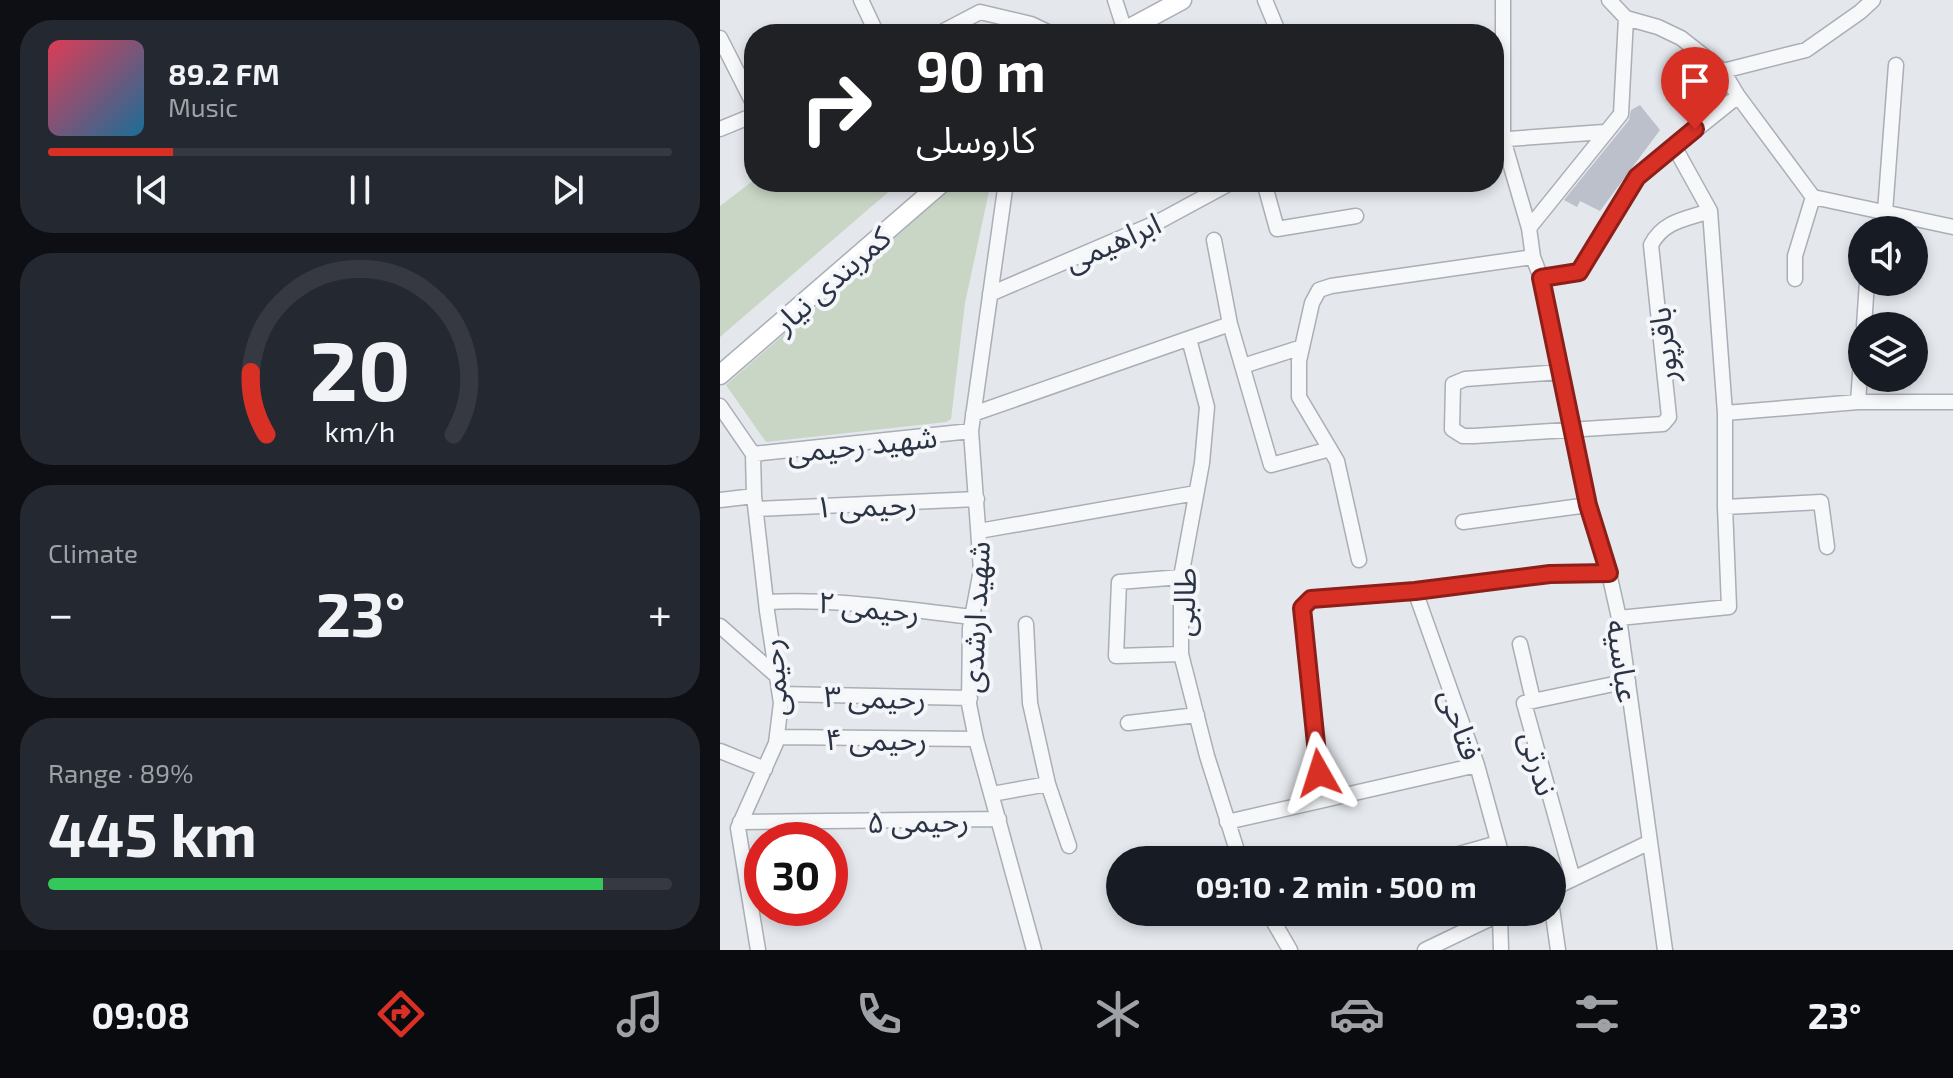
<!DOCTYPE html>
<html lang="en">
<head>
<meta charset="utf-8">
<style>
  :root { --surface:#171b24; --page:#242831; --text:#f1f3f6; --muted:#9ea1a6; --line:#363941; --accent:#d93025 }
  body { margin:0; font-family:"Exo 2","Noto Sans Arabic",sans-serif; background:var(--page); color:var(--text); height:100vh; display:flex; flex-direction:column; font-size:30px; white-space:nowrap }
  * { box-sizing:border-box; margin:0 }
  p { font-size:26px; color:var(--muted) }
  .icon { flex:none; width:44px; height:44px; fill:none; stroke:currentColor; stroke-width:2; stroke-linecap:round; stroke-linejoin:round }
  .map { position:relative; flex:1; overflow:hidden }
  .drawer { display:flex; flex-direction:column; gap:20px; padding:20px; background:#0d0f14; width:720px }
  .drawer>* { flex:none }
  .guide { position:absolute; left:24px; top:24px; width:760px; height:168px; border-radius:32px; box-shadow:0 4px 12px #0003; background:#202124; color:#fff; overflow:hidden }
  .buttons { position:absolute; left:1128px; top:216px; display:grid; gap:16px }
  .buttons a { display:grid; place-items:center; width:80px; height:80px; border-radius:50%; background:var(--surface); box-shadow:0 4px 12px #0003; font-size:40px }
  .speed { position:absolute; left:24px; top:822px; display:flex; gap:16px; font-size:40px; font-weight:700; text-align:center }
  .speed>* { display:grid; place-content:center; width:104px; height:104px; border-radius:50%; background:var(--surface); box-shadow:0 4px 12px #0003; line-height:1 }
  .speed .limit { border:12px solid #d22; background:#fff; color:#111 }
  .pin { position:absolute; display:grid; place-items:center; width:68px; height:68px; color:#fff; margin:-82px -34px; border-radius:50% 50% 50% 0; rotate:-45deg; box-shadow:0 0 8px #0007 }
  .pin .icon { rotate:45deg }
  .me { position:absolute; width:88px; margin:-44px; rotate:354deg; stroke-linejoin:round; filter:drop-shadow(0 0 6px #0008) }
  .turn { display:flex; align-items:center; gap:28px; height:168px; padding:0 40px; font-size:36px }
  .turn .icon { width:104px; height:104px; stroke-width:2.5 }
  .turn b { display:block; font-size:56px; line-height:68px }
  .big { font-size:60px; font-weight:700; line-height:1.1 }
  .drawer .card { flex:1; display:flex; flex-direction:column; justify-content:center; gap:12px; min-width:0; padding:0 28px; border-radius:32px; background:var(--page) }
  .drawer .dial { align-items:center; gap:0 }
  .dial svg { height:208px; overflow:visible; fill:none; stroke:var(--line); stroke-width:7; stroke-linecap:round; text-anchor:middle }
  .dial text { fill:var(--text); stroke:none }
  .song { display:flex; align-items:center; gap:24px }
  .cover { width:96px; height:96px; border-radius:12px; background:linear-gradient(135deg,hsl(350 70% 55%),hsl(200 70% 35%)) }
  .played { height:8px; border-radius:4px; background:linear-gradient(90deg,var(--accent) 20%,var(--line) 20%) }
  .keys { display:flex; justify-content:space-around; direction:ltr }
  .heat { display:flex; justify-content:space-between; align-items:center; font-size:44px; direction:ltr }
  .charge { height:12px; border-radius:6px; background:linear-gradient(90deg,#34c759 89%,var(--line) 0) }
  .trip { position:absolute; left:386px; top:846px; width:460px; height:80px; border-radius:40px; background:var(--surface); box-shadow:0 4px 12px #0003; font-weight:700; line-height:80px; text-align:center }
  .tab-bar { display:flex; height:128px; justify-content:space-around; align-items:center; background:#090b0e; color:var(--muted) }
  .tab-bar .icon { width:56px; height:56px }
  .tab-bar .selected { color:var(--accent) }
  .tab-bar b { font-size:36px; color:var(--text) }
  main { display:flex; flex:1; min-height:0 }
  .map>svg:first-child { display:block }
  .green { fill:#c9d6c5 }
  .building { fill:#bbc0ca }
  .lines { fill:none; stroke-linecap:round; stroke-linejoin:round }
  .street-casing { stroke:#a9aeb7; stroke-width:17 }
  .secondary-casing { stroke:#a9aeb7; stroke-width:21 }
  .street { stroke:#f7f8fa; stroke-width:14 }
  .secondary { stroke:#fff; stroke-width:18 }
  .route-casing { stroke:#8d1f18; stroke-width:20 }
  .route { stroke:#d93025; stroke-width:14 }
  .labels { text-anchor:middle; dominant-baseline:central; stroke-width:8; stroke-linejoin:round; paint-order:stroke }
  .street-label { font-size:30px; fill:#2b3445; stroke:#f4f6f9 }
</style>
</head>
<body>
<main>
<section class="drawer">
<div class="card">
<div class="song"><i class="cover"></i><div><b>89.2 FM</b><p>Music</p></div></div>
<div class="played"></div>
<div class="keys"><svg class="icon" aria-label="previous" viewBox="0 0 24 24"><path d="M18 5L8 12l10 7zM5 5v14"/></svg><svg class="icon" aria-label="pause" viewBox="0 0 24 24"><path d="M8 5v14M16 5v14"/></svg><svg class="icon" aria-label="next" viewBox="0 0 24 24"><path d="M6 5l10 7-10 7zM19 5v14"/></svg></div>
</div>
<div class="card dial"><svg viewBox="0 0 100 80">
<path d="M14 69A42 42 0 1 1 86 69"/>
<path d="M14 69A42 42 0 0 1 8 45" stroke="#d93025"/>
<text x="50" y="56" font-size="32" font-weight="700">20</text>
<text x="50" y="72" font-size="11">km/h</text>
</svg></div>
<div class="card"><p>Climate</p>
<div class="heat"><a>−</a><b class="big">23°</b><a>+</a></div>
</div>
<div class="card"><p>Range · 89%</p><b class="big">445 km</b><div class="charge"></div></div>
</section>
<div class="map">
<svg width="1233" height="950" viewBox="0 0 1233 950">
  <rect width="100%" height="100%" fill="#e4e7ec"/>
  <path class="green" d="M34,180V182H180L0,337V206Z
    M238,182H271L245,303L231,419L226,422L46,442L6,385Z"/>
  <path class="building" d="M920,105L940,130L880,211L860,201L857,207L844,200L909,120L911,110Z"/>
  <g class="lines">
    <defs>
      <path id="street" d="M141,0L157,34
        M395,0L405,31
        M545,0L559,34
        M783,0V139L809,228L813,257L821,278L868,505L889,573L899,618L945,950
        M906,18L938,27L961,38L1003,71L1018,96L1093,197L1233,227
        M218,34L260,12L311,24L332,34
        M0,38L34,105
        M1003,71L1086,50L1140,12L1153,0
        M0,129L34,115
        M774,140L884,132
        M286,182L251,431L261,570L250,628L249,704L256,739L314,950
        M544,182L557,229L636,216
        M809,228L901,114L906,18L889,0
        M1159,230L1165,212L1176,65
        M821,278L859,272L917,177L1018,96
        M1075,279V256L1093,197
        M270,294L438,222L512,182
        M510,324L551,465L610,449
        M1144,326L1147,282
        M469,339L487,407L482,463L461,577V654L487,756L520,860
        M523,366L582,347
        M840,372L745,379L733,384L732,429L743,436H754L943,424L949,417L931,245C943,221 966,219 990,211
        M1138,402L1142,347
        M0,406L33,454L34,496L47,611L61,703L56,743L18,828L38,950
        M1005,413L1138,402H1233
        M253,414L510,324L494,240
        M33,454L251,431
        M0,500L34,496
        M1005,507L1101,502L1107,547
        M36,509L257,499
        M743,522L868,505
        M259,531L476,493
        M639,560L617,461L579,397V361L592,303L599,290L611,286L813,257
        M461,577L399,582L396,656L461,654
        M695,591L757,765L783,860
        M46,602C115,598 183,609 252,617
        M899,618L1009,607L1005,507V413L990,211L954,146
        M306,624L310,703L328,784L349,846
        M0,626L57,676
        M800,644L813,700
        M60,694L250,698
        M408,723L477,715
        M57,737L256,739
        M0,751L45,769
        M272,794L328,784
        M602,800L582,608L591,599L695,591L830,574L889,573
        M20,822L279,819
        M507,822L757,765
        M718,860L778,843
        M853,879L804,703L908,681
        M832,889L930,842
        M832,908L838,950
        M548,912L570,950
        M780,914L781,950
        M705,950L784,912"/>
      <path id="secondary" d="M399,34L462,0
        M0,375L223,182"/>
    </defs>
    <use href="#street" class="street-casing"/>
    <use href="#secondary" class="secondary-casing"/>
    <use href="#street" class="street"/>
    <use href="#secondary" class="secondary"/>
  </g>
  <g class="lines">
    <defs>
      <path id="route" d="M599,773L582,608L591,599L695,591L830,574L889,573L868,505L821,278L859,272L917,177L975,129"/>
    </defs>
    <use href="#route" class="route-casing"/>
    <use href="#route" class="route"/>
  </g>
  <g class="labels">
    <g class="street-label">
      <text transform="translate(392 241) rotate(-24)">ابراهیمی</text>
      <text transform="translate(111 279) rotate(-41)">کمربندی نیار</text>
      <text transform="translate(942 345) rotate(-96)">باقرپور</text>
      <text transform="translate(142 443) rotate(-6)">شهید رحیمی</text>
      <text transform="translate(146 504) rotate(-2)">رحیمی ۱</text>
      <text transform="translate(463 602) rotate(-88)">طالبی</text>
      <text transform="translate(149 606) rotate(6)">رحیمی ۲</text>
      <text transform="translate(254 617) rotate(-87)">شهید ارشدی</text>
      <text transform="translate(904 661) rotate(82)">عباسیه</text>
      <text transform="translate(53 678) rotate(-95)">رحیمی</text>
      <text transform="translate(155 696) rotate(1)">رحیمی ۳</text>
      <text transform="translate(742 724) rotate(71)">فتاحی</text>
      <text x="156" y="738">رحیمی ۴</text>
      <text transform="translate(820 763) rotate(74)">ندرتی</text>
      <text transform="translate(198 820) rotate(-1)">رحیمی ۵</text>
    </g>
  </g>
</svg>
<div class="buttons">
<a><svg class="icon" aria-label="sound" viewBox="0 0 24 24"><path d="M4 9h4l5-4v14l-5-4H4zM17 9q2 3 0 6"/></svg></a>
<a><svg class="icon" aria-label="layers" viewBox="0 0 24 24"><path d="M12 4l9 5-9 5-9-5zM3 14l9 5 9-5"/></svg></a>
</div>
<div class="speed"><div class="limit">30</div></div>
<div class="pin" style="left:975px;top:129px;background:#d93025"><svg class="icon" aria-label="arrive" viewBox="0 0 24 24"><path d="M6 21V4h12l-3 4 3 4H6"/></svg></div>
<svg class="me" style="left:599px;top:773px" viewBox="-20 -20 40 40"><path d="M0-17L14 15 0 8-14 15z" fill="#d93025" stroke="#fff" stroke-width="4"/></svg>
<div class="trip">09:10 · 2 min · 500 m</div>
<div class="guide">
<div class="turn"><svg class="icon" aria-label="right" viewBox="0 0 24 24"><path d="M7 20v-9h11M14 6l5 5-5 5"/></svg><div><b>90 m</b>کاروسلی</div></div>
</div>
</div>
</main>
<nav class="tab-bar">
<b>09:08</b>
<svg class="icon selected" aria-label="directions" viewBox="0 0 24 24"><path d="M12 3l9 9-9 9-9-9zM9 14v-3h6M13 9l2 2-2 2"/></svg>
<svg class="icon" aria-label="music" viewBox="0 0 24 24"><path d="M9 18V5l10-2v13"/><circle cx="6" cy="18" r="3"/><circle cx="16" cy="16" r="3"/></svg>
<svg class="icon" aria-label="phone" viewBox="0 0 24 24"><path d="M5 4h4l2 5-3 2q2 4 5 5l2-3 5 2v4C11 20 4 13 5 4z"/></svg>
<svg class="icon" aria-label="climate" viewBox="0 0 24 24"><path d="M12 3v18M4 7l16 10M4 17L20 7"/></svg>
<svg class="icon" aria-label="car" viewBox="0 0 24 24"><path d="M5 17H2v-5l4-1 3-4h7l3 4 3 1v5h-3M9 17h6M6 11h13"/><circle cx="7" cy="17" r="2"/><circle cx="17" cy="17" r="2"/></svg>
<svg class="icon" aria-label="filters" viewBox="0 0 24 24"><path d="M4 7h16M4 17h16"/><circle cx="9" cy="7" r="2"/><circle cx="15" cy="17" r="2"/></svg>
<b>23°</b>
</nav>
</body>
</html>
